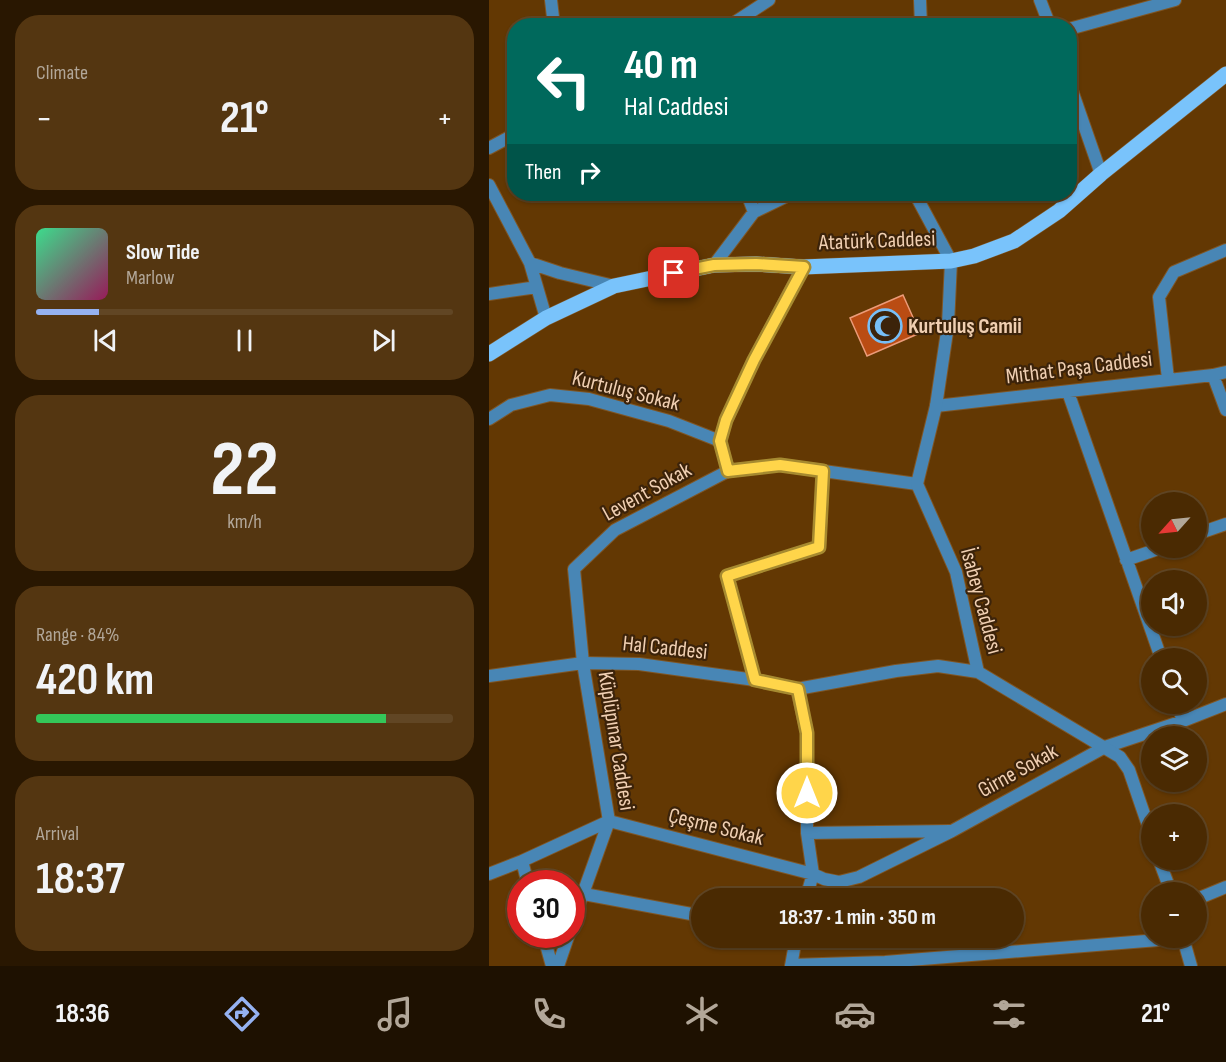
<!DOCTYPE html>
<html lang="en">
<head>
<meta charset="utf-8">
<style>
  :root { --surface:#4a2a02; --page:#543611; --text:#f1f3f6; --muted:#b2a799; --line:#614624; --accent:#95b2f1 }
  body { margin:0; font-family:"Sofia Sans Condensed",sans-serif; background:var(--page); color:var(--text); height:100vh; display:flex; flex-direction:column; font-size:22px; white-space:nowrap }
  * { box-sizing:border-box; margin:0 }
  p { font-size:20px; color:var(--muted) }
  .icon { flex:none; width:33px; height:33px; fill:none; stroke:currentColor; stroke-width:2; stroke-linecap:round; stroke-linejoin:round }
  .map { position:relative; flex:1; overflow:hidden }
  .details { display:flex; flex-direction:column; gap:15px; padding:15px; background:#291701; width:489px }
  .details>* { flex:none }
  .banner { position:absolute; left:18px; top:18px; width:570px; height:183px; border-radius:24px; box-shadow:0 2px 4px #0004,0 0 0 2px var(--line); background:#00695c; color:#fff; overflow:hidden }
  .needle { width:39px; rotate:243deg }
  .controls { position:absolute; left:652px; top:492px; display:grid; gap:12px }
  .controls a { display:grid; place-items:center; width:66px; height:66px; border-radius:50%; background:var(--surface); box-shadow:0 2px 4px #0004,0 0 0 2px var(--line); font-size:30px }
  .speed { position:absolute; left:18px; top:870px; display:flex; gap:12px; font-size:30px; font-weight:700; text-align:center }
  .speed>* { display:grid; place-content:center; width:78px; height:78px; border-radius:50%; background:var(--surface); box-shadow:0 2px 4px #0004,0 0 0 2px var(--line); line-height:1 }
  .speed .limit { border:9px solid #d22; background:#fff; color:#111 }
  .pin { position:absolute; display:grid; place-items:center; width:51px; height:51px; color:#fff; margin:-26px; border-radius:12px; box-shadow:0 3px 9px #0006 }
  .me { position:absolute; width:66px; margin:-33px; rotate:0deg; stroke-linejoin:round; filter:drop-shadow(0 0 4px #0008) }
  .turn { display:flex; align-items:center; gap:21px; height:126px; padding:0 18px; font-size:27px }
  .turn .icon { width:78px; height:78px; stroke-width:2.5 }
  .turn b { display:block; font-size:42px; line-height:51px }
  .then { display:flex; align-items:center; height:57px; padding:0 18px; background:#0003; gap:12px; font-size:22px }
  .big { font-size:45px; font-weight:700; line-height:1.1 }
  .details .tile { flex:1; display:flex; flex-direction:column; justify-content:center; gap:9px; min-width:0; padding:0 21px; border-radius:24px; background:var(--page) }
  .details .dial { align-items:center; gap:0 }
  .dial b { font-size:78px; line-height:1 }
  .song { display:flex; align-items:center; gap:18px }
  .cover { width:72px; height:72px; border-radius:9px; background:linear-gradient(135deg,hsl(150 70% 55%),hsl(330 70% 35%)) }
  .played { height:6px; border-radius:3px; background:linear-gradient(90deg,var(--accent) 15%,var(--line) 15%) }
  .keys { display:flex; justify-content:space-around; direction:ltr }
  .heat { display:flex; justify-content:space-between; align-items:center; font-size:33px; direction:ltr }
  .charge { height:9px; border-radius:4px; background:linear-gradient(90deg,#34c759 84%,var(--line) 0) }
  .trip { position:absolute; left:202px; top:888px; width:333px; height:60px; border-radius:30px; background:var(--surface); box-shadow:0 2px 4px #0004,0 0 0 2px var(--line); font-weight:700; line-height:60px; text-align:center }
  .tab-bar { display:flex; height:96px; justify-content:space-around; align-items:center; background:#1e1101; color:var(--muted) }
  .tab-bar .icon { width:42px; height:42px }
  .tab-bar .active { color:var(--accent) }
  .tab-bar b { font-size:27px; color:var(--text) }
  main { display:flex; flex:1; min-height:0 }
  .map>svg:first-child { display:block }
  .building { fill:#ba4c13; stroke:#eb9b79; stroke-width:1.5 }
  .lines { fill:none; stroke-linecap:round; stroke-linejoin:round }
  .minor-casing { stroke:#7f5626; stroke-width:14 }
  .tertiary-casing { stroke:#7f5626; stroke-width:14 }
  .primary-casing { stroke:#7f5626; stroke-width:16 }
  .minor { stroke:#4886b5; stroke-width:12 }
  .tertiary { stroke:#4886b5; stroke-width:12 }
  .primary { stroke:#79c3fb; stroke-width:15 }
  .route-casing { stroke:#a68a30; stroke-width:15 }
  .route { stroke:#ffd54a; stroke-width:10 }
  .labels { text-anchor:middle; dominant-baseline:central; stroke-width:4.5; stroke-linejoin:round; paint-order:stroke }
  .street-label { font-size:22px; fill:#f0cfb2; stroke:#3c230a }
  .poi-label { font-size:22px; font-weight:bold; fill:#f0cfb2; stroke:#3c230a; text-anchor:start }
</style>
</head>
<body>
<main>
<section class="details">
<div class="tile"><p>Climate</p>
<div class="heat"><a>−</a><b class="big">21°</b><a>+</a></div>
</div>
<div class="tile">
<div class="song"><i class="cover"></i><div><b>Slow Tide</b><p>Marlow</p></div></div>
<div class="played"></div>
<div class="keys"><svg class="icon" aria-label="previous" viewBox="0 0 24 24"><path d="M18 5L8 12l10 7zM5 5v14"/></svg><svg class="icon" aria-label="pause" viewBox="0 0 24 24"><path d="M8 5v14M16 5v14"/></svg><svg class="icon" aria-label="next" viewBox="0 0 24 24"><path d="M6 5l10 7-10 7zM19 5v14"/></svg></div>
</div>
<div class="tile dial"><b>22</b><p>km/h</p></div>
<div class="tile"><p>Range · 84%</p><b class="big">420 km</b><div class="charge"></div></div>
<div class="tile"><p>Arrival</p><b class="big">18:37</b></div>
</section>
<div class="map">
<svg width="737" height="966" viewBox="0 0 737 966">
  <rect width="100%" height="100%" fill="#633803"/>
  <path class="building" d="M414,295L431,333L378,356L361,318Z"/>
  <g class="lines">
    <defs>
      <path id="minor" d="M62,0L65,26
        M431,0L432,26
        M551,0L561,26
        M240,26L280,0
        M580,29L686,0
        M580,82L612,174
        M0,148L26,134
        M0,185L41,263L57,318
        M258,194L265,212
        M426,194L462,261
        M41,263L71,273L125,286
        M225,265L265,212L302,194
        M0,294L48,287
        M724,375L737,410
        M679,379L670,297L685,272L737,250
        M579,392L672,658
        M447,406L724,375L737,372
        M0,419L22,405L61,395L100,399L180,421L231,441
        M239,471L291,465L428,484
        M708,534L737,524
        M637,560L672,548
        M94,663L85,569L126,530L239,471L231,441L237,420L265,360L314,267
        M266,680L238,576L330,547L334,472
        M308,689L318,733V833L324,874L317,898
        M688,704L694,721
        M120,821L324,874L335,879L350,882L370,877L463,831L616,747L694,721L737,704
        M318,833L461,831
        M95,894L213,916
        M708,899L737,887
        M302,965L396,962L694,938
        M302,966L307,938"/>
      <path id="tertiary" d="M462,261L459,325L447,406L428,484L467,572L489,672L631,757L640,770L663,837
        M0,676L94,663L150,664L266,680L308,689L407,671L449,666L489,672
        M670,860L682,892
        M33,861L39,884
        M0,874L33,861L120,821
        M82,927L120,821L94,663
        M54,934L63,966
        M694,938L702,966
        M69,966L80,934"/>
      <path id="primary" d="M0,354L57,318L125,286L225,265L267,264L314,267L462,261L485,256L525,241L570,211L612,174L737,74"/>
    </defs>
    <use href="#minor" class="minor-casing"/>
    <use href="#tertiary" class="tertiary-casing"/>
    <use href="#primary" class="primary-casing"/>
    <use href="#minor" class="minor"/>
    <use href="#tertiary" class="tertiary"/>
    <use href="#primary" class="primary"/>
  </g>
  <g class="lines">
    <defs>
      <path id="route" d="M185,273L225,265L267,264L315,267L265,360L237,420L231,441L239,471L291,465L334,471L330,547L238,576L266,680L309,689L318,733V793"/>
    </defs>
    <use href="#route" class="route-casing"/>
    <use href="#route" class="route"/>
  </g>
  <defs>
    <symbol id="mosque-ring" viewBox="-11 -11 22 22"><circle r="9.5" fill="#3c230a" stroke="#77bff7" stroke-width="1.5"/><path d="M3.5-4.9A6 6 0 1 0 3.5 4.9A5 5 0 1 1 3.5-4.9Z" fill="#77bff7"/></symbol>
  </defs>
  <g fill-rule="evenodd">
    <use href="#mosque-ring" x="377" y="307" width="38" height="38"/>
  </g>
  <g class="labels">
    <g class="street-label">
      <text transform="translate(388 241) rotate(-2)">Atatürk Caddesi</text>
      <text transform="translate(590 368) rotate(-7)">Mithat Paşa Caddesi</text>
      <text transform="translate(137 391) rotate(14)">Kurtuluş Sokak</text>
      <text transform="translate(158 492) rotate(-29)">Levent Sokak</text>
      <text transform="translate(492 601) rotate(75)">İsabey Caddesi</text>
      <text transform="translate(176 648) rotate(6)">Hal Caddesi</text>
      <text transform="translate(127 741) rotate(81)">Küplüpınar Caddesi</text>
      <text transform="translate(529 771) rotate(-29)">Girne Sokak</text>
      <text transform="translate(227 827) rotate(14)">Çeşme Sokak</text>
    </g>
    <g class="poi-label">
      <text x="419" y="326">Kurtuluş Camii</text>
    </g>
  </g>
</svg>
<div class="controls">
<a><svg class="needle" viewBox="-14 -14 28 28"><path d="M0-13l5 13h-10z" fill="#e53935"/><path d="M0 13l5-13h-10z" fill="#b2a799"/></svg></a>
<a><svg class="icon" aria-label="sound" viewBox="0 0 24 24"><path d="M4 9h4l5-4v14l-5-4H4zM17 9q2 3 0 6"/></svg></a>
<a><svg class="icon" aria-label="search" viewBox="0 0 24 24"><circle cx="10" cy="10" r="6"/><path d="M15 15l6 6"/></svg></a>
<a><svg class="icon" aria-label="layers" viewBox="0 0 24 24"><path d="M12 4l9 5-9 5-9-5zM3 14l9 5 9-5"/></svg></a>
<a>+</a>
<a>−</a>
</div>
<div class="speed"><div class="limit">30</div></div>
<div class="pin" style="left:185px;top:273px;background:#d93025"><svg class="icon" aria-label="arrive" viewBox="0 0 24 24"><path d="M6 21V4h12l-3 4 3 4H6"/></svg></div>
<svg class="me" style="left:318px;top:793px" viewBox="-20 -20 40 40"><circle r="17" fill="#ffd54a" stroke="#fff" stroke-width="3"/><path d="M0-11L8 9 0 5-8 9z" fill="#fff"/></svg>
<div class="trip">18:37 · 1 min · 350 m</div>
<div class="banner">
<div class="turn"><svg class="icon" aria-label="left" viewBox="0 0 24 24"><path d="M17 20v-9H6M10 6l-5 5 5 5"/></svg><div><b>40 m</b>Hal Caddesi</div></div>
<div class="then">Then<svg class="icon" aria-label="right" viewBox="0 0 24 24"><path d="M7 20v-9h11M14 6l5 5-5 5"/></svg></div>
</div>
</div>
</main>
<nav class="tab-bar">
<b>18:36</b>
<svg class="icon active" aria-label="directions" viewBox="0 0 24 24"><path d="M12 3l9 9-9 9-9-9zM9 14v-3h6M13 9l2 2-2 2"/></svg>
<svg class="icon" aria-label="music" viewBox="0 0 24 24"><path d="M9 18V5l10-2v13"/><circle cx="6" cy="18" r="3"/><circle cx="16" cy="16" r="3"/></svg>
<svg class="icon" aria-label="phone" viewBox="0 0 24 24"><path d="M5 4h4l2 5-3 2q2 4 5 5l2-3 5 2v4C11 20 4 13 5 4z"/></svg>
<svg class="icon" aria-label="climate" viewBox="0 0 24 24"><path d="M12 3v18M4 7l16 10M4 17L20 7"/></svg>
<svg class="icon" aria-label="car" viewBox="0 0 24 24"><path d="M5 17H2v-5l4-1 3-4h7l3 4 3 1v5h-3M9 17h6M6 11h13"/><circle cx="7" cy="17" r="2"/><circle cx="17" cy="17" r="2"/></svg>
<svg class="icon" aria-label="filters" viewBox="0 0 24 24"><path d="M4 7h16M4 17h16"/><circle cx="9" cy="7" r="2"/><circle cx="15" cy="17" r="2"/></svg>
<b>21°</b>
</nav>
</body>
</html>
